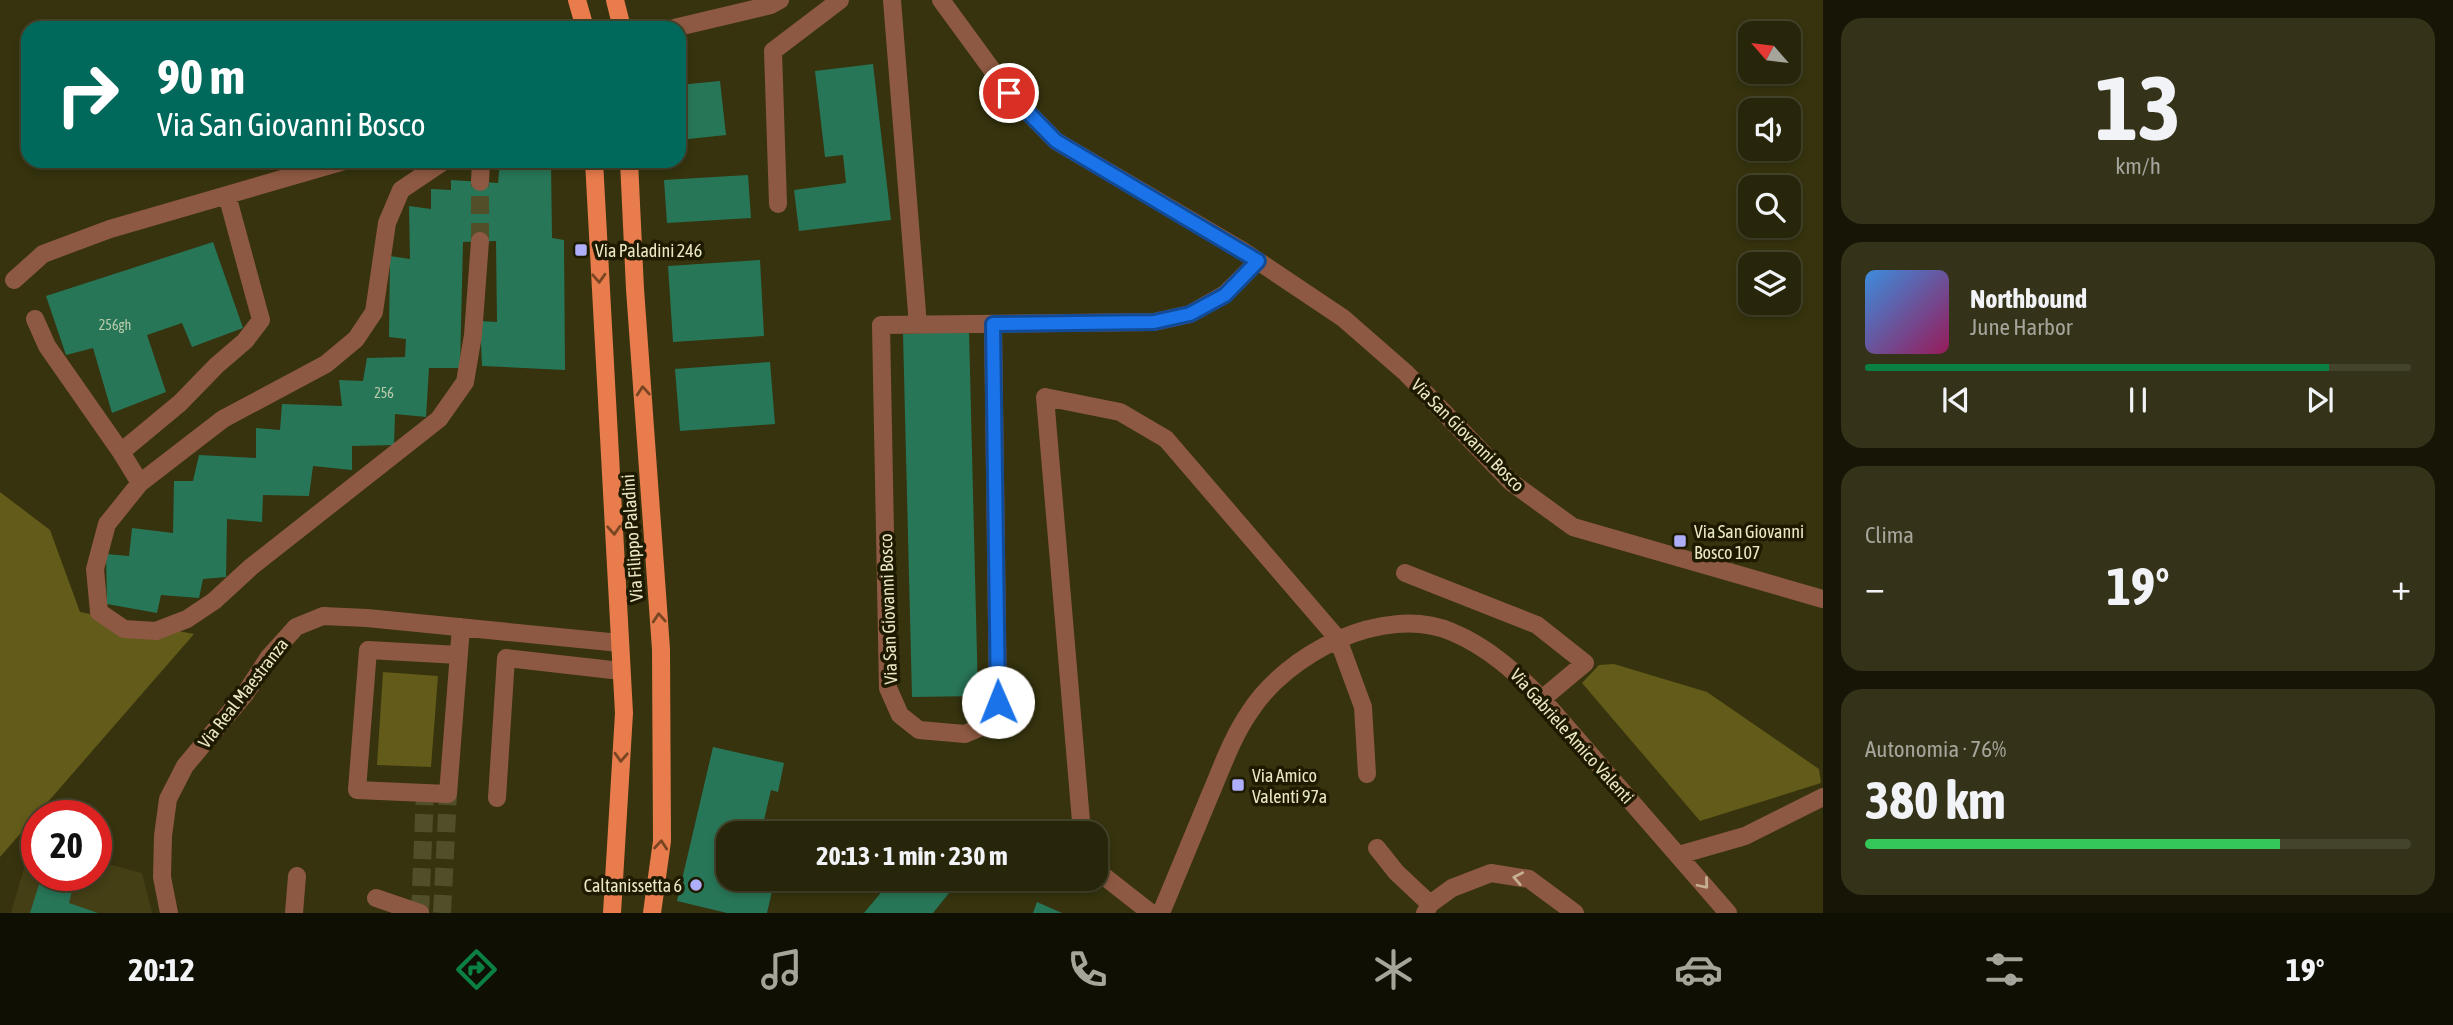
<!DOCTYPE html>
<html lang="it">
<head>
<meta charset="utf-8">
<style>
  :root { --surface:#28260a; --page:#343218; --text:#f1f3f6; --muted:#a5a59c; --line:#44432b; --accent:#0b8043 }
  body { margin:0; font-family:"Asap Condensed",sans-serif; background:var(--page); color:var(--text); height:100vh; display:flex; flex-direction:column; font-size:26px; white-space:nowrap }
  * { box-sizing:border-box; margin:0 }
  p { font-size:23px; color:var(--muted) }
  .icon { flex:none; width:38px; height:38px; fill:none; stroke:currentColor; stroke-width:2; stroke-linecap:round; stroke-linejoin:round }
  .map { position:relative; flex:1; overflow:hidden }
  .side { display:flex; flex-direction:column; gap:18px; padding:18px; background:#161506; width:630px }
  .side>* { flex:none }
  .top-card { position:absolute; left:21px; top:21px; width:665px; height:147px; border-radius:21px; box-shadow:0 4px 10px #0003,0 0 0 2px var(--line); background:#00695c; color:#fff; overflow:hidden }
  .needle { width:46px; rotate:298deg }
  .fabs { position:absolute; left:1738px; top:21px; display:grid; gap:14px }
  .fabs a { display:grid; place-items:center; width:63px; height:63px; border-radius:14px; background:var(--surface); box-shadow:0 4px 10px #0003,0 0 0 2px var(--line); font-size:35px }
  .speed { position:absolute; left:21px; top:800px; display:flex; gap:14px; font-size:35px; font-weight:700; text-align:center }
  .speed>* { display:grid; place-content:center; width:91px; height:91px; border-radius:50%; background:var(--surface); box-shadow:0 4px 10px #0003,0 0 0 2px var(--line); line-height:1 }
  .speed .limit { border:10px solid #d22; background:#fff; color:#111 }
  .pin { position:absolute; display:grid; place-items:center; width:60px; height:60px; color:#fff; margin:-30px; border:4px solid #fff; border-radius:50%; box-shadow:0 2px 7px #0007 }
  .me { position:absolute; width:77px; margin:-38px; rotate:359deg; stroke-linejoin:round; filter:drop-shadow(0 0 5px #0008) }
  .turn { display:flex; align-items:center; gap:24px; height:147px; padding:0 21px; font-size:32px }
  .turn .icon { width:91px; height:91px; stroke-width:2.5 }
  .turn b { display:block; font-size:49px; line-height:60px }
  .big { font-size:52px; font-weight:700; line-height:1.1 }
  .side .card { flex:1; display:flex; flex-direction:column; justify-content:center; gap:10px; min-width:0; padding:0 24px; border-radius:21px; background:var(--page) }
  .side .dial { align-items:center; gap:0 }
  .dial b { font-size:91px; line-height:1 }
  .song { display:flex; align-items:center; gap:21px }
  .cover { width:84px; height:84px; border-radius:10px; background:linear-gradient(135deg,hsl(210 70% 55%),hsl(330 70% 35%)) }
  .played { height:7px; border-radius:4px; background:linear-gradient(90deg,var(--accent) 85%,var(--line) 85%) }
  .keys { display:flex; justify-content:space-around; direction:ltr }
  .heat { display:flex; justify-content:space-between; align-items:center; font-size:38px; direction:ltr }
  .charge { height:10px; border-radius:5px; background:linear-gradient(90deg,#34c759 76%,var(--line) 0) }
  .trip { position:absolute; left:716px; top:821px; width:392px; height:70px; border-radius:21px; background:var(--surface); box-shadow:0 4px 10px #0003,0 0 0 2px var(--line); font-weight:700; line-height:70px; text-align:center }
  .tab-bar { display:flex; height:112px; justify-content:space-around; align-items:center; background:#100f04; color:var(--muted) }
  .tab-bar .icon { width:49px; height:49px }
  .tab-bar .active { color:var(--accent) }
  .tab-bar b { font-size:32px; color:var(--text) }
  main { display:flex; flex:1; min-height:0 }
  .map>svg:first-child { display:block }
  .built { fill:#443f15 }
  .green { fill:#625b19 }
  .building { fill:#287658 }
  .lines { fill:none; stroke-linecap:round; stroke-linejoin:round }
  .minor-tunnel { stroke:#514e2a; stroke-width:18; stroke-dasharray:18 9; stroke-linecap:butt }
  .minor { stroke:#8e5942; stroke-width:18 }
  .major { stroke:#e87c4c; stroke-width:18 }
  .oneway { stroke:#784622 }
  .oneway2 { stroke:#c6af91 }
  .route-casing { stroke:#114b97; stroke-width:18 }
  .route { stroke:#1a73e8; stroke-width:12 }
  .poi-dot { fill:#aeaefa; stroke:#1d1a00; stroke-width:2.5 }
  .labels { text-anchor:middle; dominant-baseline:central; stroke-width:7; stroke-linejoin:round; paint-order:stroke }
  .number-label { font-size:14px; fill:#baccaa }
  .poi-label { font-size:18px; fill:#ebe8c6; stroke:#1d1a00; text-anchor:start }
  .street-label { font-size:18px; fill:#ebe8c6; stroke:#1d1a00 }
</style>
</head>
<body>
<main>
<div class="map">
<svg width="1823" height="913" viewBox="0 0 1823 913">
  <rect width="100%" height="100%" fill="#36330e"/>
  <path class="built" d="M31,844L37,846V875H96V861L142,873L152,913H11Z"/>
  <path class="green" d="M0,492L50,530L80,612L194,634L0,857Z
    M1614,664L1707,692L1819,769L1821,783L1700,821L1582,683L1599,665Z
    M383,672L438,676L431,767L377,765Z"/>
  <path class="building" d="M873,64L891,220L799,231L794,190L846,183L843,155L825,157L815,71Z
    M720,81L726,135L679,140V85Z
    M500,161L551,162L552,238L564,240L565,370L482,366L480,321L497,322L496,241L463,242L460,368H429L426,417L395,414L394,445L352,446V470L313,466L309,496L263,495L262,522L227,519L226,577L203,579L199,598L161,595L157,613L107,604L106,554L129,556L132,528L173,533L174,481H193L199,455L256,458V428L280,430L282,404L342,406L339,380L363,381L367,358L405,357L406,339L389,337L390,256L410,259L409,206L431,209V189L451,190V180L498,183Z
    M748,175L751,218L667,223L664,180Z
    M213,242L243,328L192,347L182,323L147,335L166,392L112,413L93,348L66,355L46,296Z
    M760,260L764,336L673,342L668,266Z
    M969,331L978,696L912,697L903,334Z
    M770,362L775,424L680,431L675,369Z
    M713,747L784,763L778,792L771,790L761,833H728V878H775L767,913H727L677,901Z
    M893,878H961L933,913H864Z
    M40,881L72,891L69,903L98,913H30Z
    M1037,902L1062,913H1033Z"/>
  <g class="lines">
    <path class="minor-tunnel" d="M480,241V182
      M420,913L425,793
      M442,913L448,794"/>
    <path class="minor" d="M892,0L918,325
      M941,0L1009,93L1056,141L1243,251L1343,318L1406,373L1511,482L1573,527L1823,599
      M674,28L771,5L780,0
      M444,161L401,190L387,223L374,312L356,339L326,364L223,419L140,483L107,524L95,569L99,612L124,629L156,631L187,619L214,601L251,567L439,419L465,382L473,335L480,241
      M480,182L481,161
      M778,204L773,51L840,0
      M14,280L43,254L110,229L344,161
      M35,319L47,346L121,452
      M993,324L998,702L988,724L965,734L919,730L900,715L888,688L881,325L1154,322L1190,314L1225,294L1258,261
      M140,483L121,452L180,403L217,365L245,341L261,320L227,195
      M1405,573L1537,625L1585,663L1542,699
      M459,655L368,650L357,790L448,794L461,627
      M497,798L506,658L621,671
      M1082,833L1045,397L1120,412L1166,439L1338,639L1363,707L1367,774
      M1377,848L1396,872L1430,904
      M1679,855L1745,836L1823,797
      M1096,870L1151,913
      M376,898L420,913
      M169,913L162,877L163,836L168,799L185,766L245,694L269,657L296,627L323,616L367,618L620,643
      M294,913L297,876
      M1161,913C1177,874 1194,834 1210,795C1222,767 1232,738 1249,713C1286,654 1383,603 1452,632C1488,647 1515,672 1542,699L1728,913
      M1425,913L1430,904L1452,888L1491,873L1529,879L1575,913"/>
    <path class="major" d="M577,0L585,28
      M615,0L622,28
      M594,161L624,713L612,913
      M629,161L635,289L661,649L662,841L652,913"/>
  </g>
  <defs><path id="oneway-chevron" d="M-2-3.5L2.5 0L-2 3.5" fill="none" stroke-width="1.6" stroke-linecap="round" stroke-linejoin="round" transform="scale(1.75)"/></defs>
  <g class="oneway">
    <use href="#oneway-chevron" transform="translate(599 278) rotate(87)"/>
    <use href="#oneway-chevron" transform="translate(643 391) rotate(-94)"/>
    <use href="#oneway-chevron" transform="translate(614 530) rotate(87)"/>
    <use href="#oneway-chevron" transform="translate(659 618) rotate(-94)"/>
    <use href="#oneway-chevron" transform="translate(621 757) rotate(93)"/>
    <use href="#oneway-chevron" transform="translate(661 845) rotate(-85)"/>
  </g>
  <g class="oneway2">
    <use href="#oneway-chevron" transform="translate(1518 878) rotate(-169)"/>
    <use href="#oneway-chevron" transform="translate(1704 884) rotate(50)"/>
  </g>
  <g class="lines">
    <defs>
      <path id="route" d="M998,702L993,324L1154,322L1190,314L1225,295L1258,261L1056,141L1009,93"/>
    </defs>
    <use href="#route" class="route-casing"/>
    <use href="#route" class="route"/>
  </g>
  <g class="poi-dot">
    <rect x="574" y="243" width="14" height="14" rx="3.5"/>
    <rect x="1673" y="534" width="14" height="14" rx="3.5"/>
    <rect x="1231" y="778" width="14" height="14" rx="3.5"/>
    <circle cx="696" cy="885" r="7"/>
  </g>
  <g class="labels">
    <g class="number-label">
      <text x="115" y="325">256gh</text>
      <text x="384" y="393">256</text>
    </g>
    <g class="poi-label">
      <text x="595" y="250">Via Paladini 246</text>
      <text x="1694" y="531">Via San Giovanni<tspan x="1694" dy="21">Bosco 107</tspan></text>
      <text x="1252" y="775">Via Amico<tspan x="1252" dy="21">Valenti 97a</tspan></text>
      <text x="682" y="885" text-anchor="end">Caltanissetta 6</text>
    </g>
    <g class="street-label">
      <text transform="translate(1468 435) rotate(45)">Via San Giovanni Bosco</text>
      <text transform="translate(632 538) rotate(-94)">Via Filippo Paladini</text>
      <text transform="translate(888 609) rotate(-92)">Via San Giovanni Bosco</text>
      <text transform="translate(243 693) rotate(-52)">Via Real Maestranza</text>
      <text transform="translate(1572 736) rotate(48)">Via Gabriele Amico Valenti</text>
    </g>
  </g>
</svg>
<div class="fabs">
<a><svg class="needle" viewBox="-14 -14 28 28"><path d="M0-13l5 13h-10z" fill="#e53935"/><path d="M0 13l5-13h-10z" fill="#a5a59c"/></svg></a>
<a><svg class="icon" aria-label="sound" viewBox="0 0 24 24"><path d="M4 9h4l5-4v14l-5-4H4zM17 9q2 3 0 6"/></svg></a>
<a><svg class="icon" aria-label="search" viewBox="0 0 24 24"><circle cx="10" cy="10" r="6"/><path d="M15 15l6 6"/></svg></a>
<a><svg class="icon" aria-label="layers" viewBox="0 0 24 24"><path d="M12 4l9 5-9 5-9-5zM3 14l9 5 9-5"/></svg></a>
</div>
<div class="speed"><div class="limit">20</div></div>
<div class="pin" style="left:1009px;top:93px;background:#d93025"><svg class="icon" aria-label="arrive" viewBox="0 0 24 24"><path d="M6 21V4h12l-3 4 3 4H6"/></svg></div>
<svg class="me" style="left:998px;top:702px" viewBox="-20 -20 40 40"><circle r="19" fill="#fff"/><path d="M0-13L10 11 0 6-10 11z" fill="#1a73e8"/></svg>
<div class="trip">20:13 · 1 min · 230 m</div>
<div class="top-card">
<div class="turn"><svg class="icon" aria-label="right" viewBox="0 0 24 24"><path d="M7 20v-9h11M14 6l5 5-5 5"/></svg><div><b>90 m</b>Via San Giovanni Bosco</div></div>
</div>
</div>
<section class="side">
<div class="card dial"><b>13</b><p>km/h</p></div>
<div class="card">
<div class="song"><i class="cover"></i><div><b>Northbound</b><p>June Harbor</p></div></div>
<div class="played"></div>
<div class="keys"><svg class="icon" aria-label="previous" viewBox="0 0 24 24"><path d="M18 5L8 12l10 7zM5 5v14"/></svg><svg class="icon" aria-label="pause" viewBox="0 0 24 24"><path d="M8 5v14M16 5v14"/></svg><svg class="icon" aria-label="next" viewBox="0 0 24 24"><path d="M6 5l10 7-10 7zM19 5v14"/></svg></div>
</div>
<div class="card"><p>Clima</p>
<div class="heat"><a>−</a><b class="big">19°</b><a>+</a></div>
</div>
<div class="card"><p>Autonomia · 76%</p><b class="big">380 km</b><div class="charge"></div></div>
</section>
</main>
<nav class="tab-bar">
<b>20:12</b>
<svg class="icon active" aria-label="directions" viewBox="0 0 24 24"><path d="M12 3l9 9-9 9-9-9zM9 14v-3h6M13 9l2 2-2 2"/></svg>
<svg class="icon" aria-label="music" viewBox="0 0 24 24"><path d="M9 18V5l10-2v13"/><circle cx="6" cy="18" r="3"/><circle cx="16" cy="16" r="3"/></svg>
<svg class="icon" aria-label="phone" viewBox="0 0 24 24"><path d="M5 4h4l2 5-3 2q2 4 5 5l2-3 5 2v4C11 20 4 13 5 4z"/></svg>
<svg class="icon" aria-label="climate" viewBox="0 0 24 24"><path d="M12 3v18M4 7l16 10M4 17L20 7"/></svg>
<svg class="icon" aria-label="car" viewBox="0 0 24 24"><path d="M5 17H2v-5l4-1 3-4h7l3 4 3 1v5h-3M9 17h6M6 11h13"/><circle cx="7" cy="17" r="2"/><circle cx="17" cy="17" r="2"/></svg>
<svg class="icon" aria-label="filters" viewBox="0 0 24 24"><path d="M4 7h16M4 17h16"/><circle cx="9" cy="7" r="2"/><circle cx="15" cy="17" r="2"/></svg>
<b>19°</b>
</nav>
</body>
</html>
